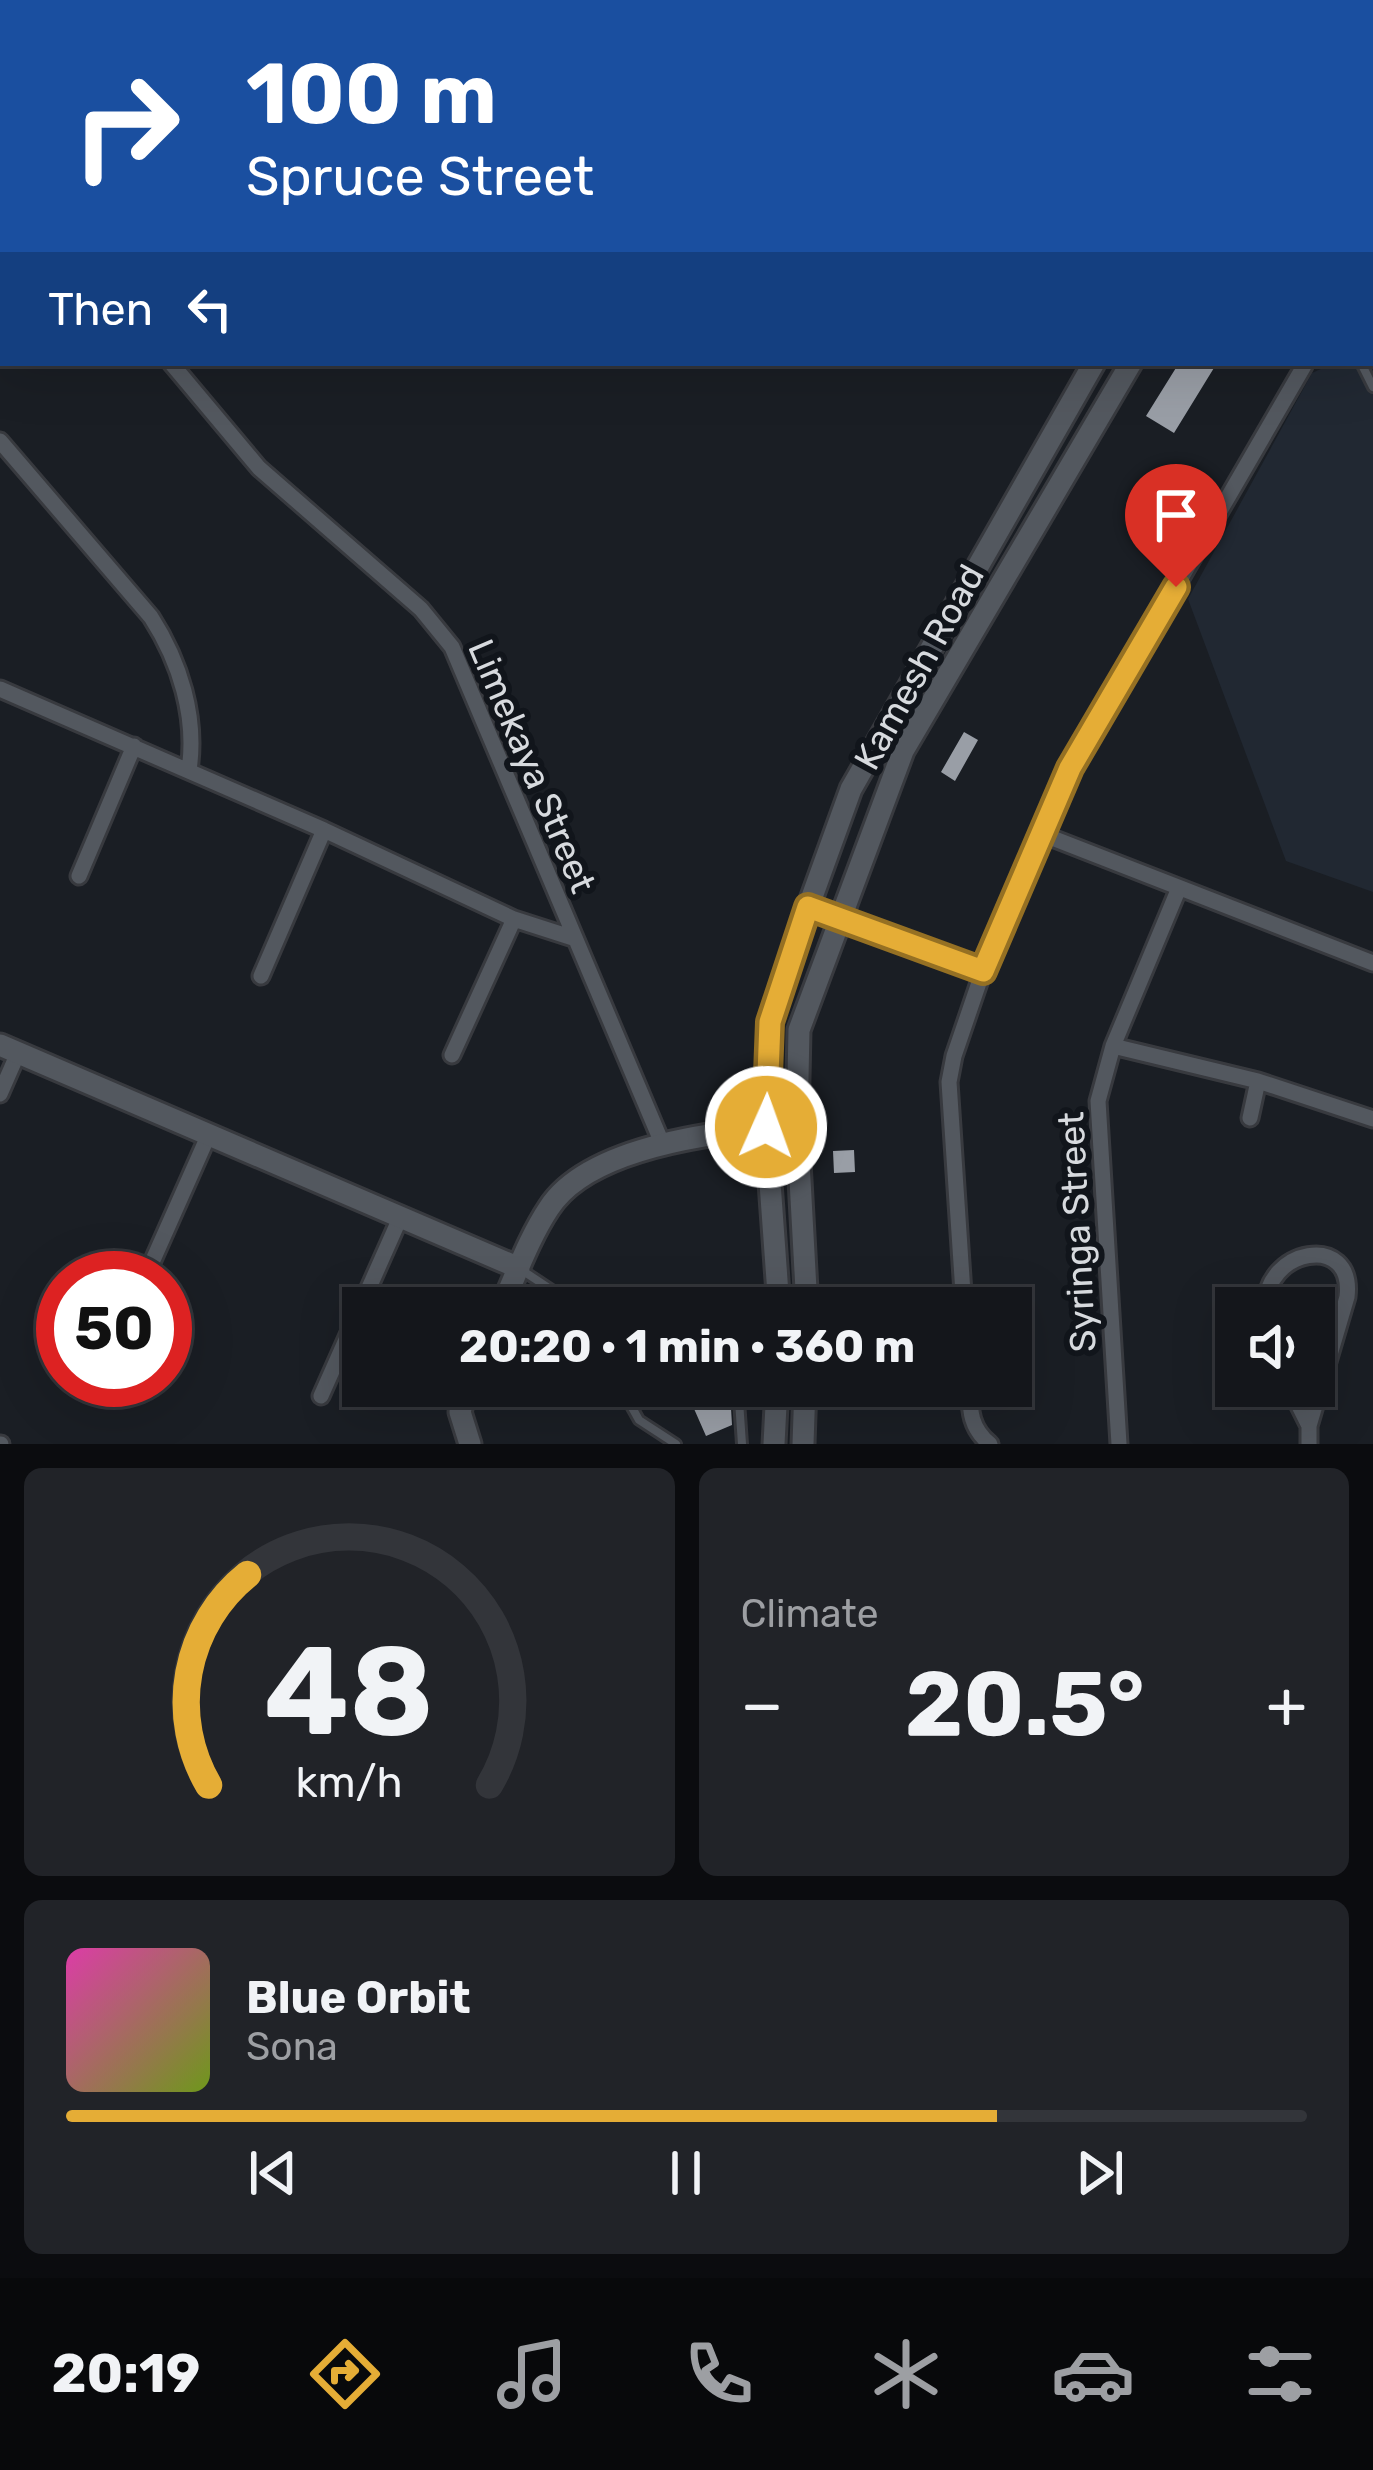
<!DOCTYPE html>
<html lang="en">
<head>
<meta charset="utf-8">
<style>
  :root { --surface:#14161b; --page:#212328; --text:#f1f3f6; --muted:#9d9fa3; --line:#33353a; --accent:#e5ad36 }
  body { margin:0; font-family:Rubik,sans-serif; background:var(--page); color:var(--text); height:100vh; display:flex; flex-direction:column; font-size:45px; white-space:nowrap }
  * { box-sizing:border-box; margin:0 }
  p { font-size:39px; color:var(--muted) }
  .icon { flex:none; width:66px; height:66px; fill:none; stroke:currentColor; stroke-width:2; stroke-linecap:round; stroke-linejoin:round }
  .map { position:relative; height:1444px; overflow:hidden }
  .drawer { display:flex; flex-direction:column; gap:24px; padding:24px; background:#0b0c0f; flex:1 }
  .drawer>* { flex:none }
  .guide { position:absolute; left:0px; top:0px; width:1374px; height:366px; box-shadow:0 12px 48px #0002,0 0 0 3px var(--line); background:#1a4fa0; color:#fff; overflow:hidden }
  .buttons { position:absolute; left:1215px; top:1287px; display:grid; gap:24px }
  .buttons a { display:grid; place-items:center; width:120px; height:120px; border-radius:0px; background:var(--surface); box-shadow:0 12px 48px #0002,0 0 0 3px var(--line); font-size:60px }
  .speed { position:absolute; left:36px; top:1251px; display:flex; gap:24px; font-size:60px; font-weight:700; text-align:center }
  .speed>* { display:grid; place-content:center; width:156px; height:156px; border-radius:50%; background:var(--surface); box-shadow:0 12px 48px #0002,0 0 0 3px var(--line); line-height:1 }
  .speed .limit { border:18px solid #d22; background:#fff; color:#111 }
  .pin { position:absolute; display:grid; place-items:center; width:102px; height:102px; color:#fff; margin:-123px -51px; border-radius:50% 50% 50% 0; rotate:-45deg; box-shadow:0 0 12px #0007 }
  .pin .icon { rotate:45deg }
  .me { position:absolute; width:132px; margin:-66px; rotate:2deg; stroke-linejoin:round; filter:drop-shadow(0 0 9px #0008) }
  .turn { display:flex; align-items:center; gap:42px; height:252px; padding:0 48px; font-size:54px }
  .turn .icon { width:156px; height:156px; stroke-width:2.5 }
  .turn b { display:block; font-size:84px; line-height:102px }
  .then { display:flex; align-items:center; height:114px; padding:0 48px; background:#0003; gap:24px; font-size:45px }
  .big { font-size:90px; font-weight:700; line-height:1.1 }
  .drawer .widget { flex:1; display:flex; flex-direction:column; justify-content:center; gap:18px; min-width:0; padding:0 42px; border-radius:18px; background:var(--page) }
  .drawer .dial { align-items:center; gap:0 }
  .dial svg { height:312px; overflow:visible; fill:none; stroke:var(--line); stroke-width:7; stroke-linecap:round; text-anchor:middle }
  .dial text { fill:var(--text); stroke:none }
  .song { display:flex; align-items:center; gap:36px }
  .cover { width:144px; height:144px; border-radius:18px; background:linear-gradient(135deg,hsl(320 70% 55%),hsl(80 70% 35%)) }
  .played { height:12px; border-radius:6px; background:linear-gradient(90deg,var(--accent) 75%,var(--line) 75%) }
  .keys { display:flex; justify-content:space-around; direction:ltr }
  .heat { display:flex; justify-content:space-between; align-items:center; font-size:66px; direction:ltr }
  .drawer .tiles { flex:1; display:grid; gap:24px; grid-template-columns:1fr 1fr }
  .widget:last-child { grid-column:span 2 }
  .trip { position:absolute; left:342px; top:1287px; width:690px; height:120px; border-radius:0px; background:var(--surface); box-shadow:0 12px 48px #0002,0 0 0 3px var(--line); font-weight:700; line-height:120px; text-align:center }
  .dock { display:flex; height:192px; justify-content:space-around; align-items:center; background:#08090b; color:var(--muted) }
  .dock .icon { width:84px; height:84px }
  .dock .current { color:var(--accent) }
  .dock b { font-size:54px; color:var(--text) }
  .map>svg:first-child { display:block }
  .built { fill:#212832 }
  .lines { fill:none; stroke-linecap:round; stroke-linejoin:round }
  .stream { stroke:#354b73; stroke-width:4.5 }
  .building { fill:#999ea6 }
  .service-casing { stroke:#383a3f; stroke-width:14 }
  .minor-casing { stroke:#383a3f; stroke-width:21 }
  .tertiary-casing { stroke:#383a3f; stroke-width:27 }
  .secondary-casing { stroke:#383a3f; stroke-width:27 }
  .service { stroke:#53585f; stroke-width:8 }
  .minor { stroke:#53585f; stroke-width:15 }
  .tertiary { stroke:#53585f; stroke-width:21 }
  .secondary { stroke:#53585f; stroke-width:21 }
  .route-casing { stroke:#957023; stroke-width:30 }
  .route { stroke:#e5ad36; stroke-width:21 }
  .labels { text-anchor:middle; dominant-baseline:central; stroke-width:12; stroke-linejoin:round; paint-order:stroke }
  .street-label { font-size:36px; fill:#d7dade; stroke:#11151b }
</style>
</head>
<body>
<div class="map">
<svg width="1373" height="1444" viewBox="0 0 1373 1444">
  <rect width="100%" height="100%" fill="#1a1e24"/>
  <path class="built" d="M1373,346V892L1286,861L1188,599L1312,373L1334,363H1371Z"/>
  <g class="lines">
    <path class="stream" d="M891,3L899,0"/>
  </g>
  <path class="building" d="M1179,363H1217L1174,433L1146,416Z
    M964,732L978,740L955,781L941,772Z
    M854,1150L855,1172L834,1173L833,1151Z
    M696,1288L698,1292L710,1290L718,1308H650Z
    M684,1386H722L731,1408L732,1425L706,1436Z"/>
  <g class="lines">
    <defs>
      <path id="service" d="M1361,363L1373,387
        M520,1269L579,1308
        M620,1386L639,1420L676,1444
        M738,1386L742,1444"/>
      <path id="minor" d="M387,0L403,3
        M932,0L933,3
        M16,3L18,0
        M658,3L664,0
        M0,20L3,17
        M0,52L3,53
        M0,202L3,204
        M1371,335L1373,334
        M171,363L259,468L421,609L452,647L662,1143
        M0,441L151,617C180,662 197,717 189,770
        M0,689L324,830L514,919L573,938
        M1042,834L1373,963
        M79,876L134,746
        M809,907L983,971
        M261,976L324,830
        M1113,1046L1258,1081L1373,1119
        M452,1055L514,919
        M0,1094L18,1053
        M1250,1118L1258,1081
        M145,1278L209,1134
        M964,1308L949,1082L954,1056L983,971L1071,768L1304,366
        M1266,1308C1263,1249 1355,1231 1347,1297L1309,1426V1444
        M969,1386C970,1410 970,1428 990,1444
        M1289,1386L1309,1426
        M321,1396L400,1218
        M0,1444H1
        M1119,1444L1098,1101L1113,1046L1179,888"/>
      <path id="tertiary" d="M0,1045L519,1268
        M501,1308C516,1275 529,1238 549,1208C590,1144 728,1130 797,1125
        M467,1386L460,1412L470,1444"/>
      <path id="secondary" d="M1361,3L1364,0
        M1371,37L1373,35
        M779,1308L766,1127L770,1022L804,919L851,789L1094,363
        M807,1308L797,1125L799,1030L903,751L1131,363
        M774,1444L777,1386
        M803,1444L805,1386"/>
    </defs>
    <use href="#service" class="service-casing"/>
    <use href="#minor" class="minor-casing"/>
    <use href="#tertiary" class="tertiary-casing"/>
    <use href="#secondary" class="secondary-casing"/>
    <use href="#service" class="service"/>
    <use href="#minor" class="minor"/>
    <use href="#tertiary" class="tertiary"/>
    <use href="#secondary" class="secondary"/>
  </g>
  <g class="lines">
    <defs>
      <path id="route" d="M766,1127L770,1022L808,907L983,971L1070,768L1176,587"/>
    </defs>
    <use href="#route" class="route-casing"/>
    <use href="#route" class="route"/>
  </g>
  <g class="labels">
    <g class="street-label">
      <text transform="translate(919 667) rotate(-61)">Kamesh Road</text>
      <text transform="translate(532 766) rotate(67)">Limekaya Street</text>
      <text transform="translate(1077 1232) rotate(-93)">Syringa Street</text>
    </g>
  </g>
</svg>
<div class="buttons">
<a><svg class="icon" aria-label="sound" viewBox="0 0 24 24"><path d="M4 9h4l5-4v14l-5-4H4zM17 9q2 3 0 6"/></svg></a>
</div>
<div class="speed"><div class="limit">50</div></div>
<div class="pin" style="left:1176px;top:587px;background:#d93025"><svg class="icon" aria-label="arrive" viewBox="0 0 24 24"><path d="M6 21V4h12l-3 4 3 4H6"/></svg></div>
<svg class="me" style="left:766px;top:1127px" viewBox="-20 -20 40 40"><circle r="17" fill="#e5ad36" stroke="#fff" stroke-width="3"/><path d="M0-11L8 9 0 5-8 9z" fill="#fff"/></svg>
<div class="trip">20:20 · 1 min · 360 m</div>
<div class="guide">
<div class="turn"><svg class="icon" aria-label="right" viewBox="0 0 24 24"><path d="M7 20v-9h11M14 6l5 5-5 5"/></svg><div><b>100 m</b>Spruce Street</div></div>
<div class="then">Then<svg class="icon" aria-label="left" viewBox="0 0 24 24"><path d="M17 20v-9H6M10 6l-5 5 5 5"/></svg></div>
</div>
</div>
<section class="drawer">
<div class="tiles">
<div class="widget dial"><svg viewBox="0 0 100 80">
<path d="M14 69A42 42 0 1 1 86 69"/>
<path d="M14 69A42 42 0 0 1 24 15" stroke="#e5ad36"/>
<text x="50" y="56" font-size="32" font-weight="700">48</text>
<text x="50" y="72" font-size="11">km/h</text>
</svg></div>
<div class="widget"><p>Climate</p>
<div class="heat"><a>−</a><b class="big">20.5°</b><a>+</a></div>
</div>
<div class="widget">
<div class="song"><i class="cover"></i><div><b>Blue Orbit</b><p>Sona</p></div></div>
<div class="played"></div>
<div class="keys"><svg class="icon" aria-label="previous" viewBox="0 0 24 24"><path d="M18 5L8 12l10 7zM5 5v14"/></svg><svg class="icon" aria-label="pause" viewBox="0 0 24 24"><path d="M8 5v14M16 5v14"/></svg><svg class="icon" aria-label="next" viewBox="0 0 24 24"><path d="M6 5l10 7-10 7zM19 5v14"/></svg></div>
</div>
</div>
</section>
<nav class="dock">
<b>20:19</b>
<svg class="icon current" aria-label="directions" viewBox="0 0 24 24"><path d="M12 3l9 9-9 9-9-9zM9 14v-3h6M13 9l2 2-2 2"/></svg>
<svg class="icon" aria-label="music" viewBox="0 0 24 24"><path d="M9 18V5l10-2v13"/><circle cx="6" cy="18" r="3"/><circle cx="16" cy="16" r="3"/></svg>
<svg class="icon" aria-label="phone" viewBox="0 0 24 24"><path d="M5 4h4l2 5-3 2q2 4 5 5l2-3 5 2v4C11 20 4 13 5 4z"/></svg>
<svg class="icon" aria-label="climate" viewBox="0 0 24 24"><path d="M12 3v18M4 7l16 10M4 17L20 7"/></svg>
<svg class="icon" aria-label="car" viewBox="0 0 24 24"><path d="M5 17H2v-5l4-1 3-4h7l3 4 3 1v5h-3M9 17h6M6 11h13"/><circle cx="7" cy="17" r="2"/><circle cx="17" cy="17" r="2"/></svg>
<svg class="icon" aria-label="filters" viewBox="0 0 24 24"><path d="M4 7h16M4 17h16"/><circle cx="9" cy="7" r="2"/><circle cx="15" cy="17" r="2"/></svg>
</nav>
</body>
</html>
